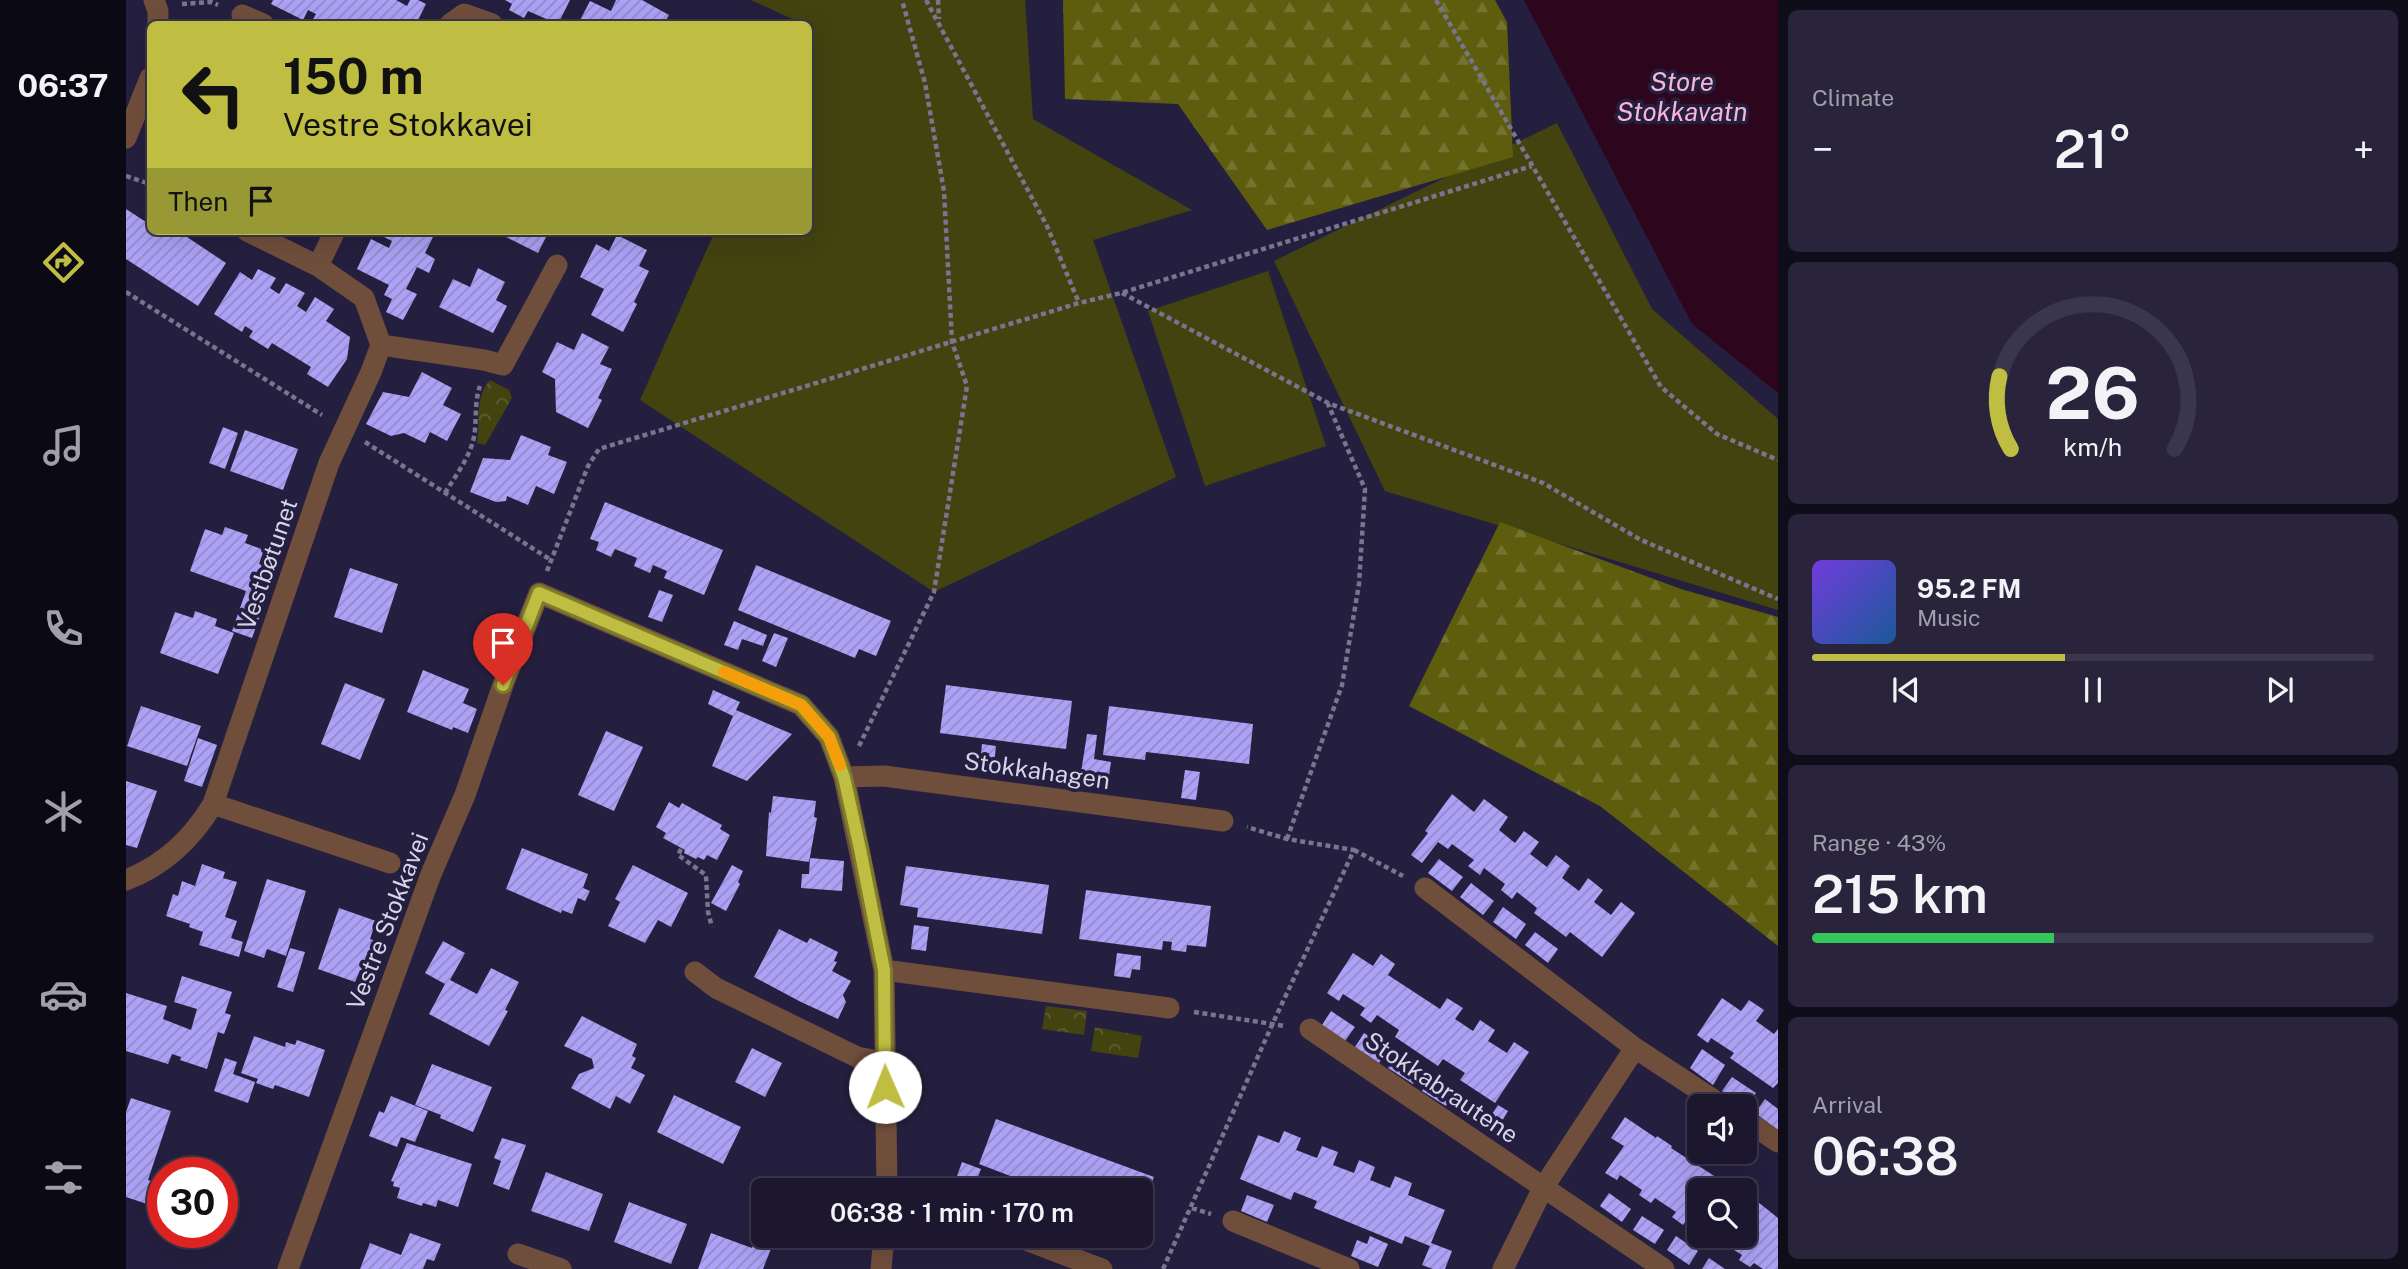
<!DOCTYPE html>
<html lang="en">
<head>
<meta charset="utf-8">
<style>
  :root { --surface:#1c172f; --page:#29243b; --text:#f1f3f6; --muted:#a09faa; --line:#3a364b; --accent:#bfbe42 }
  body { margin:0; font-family:"Public Sans",sans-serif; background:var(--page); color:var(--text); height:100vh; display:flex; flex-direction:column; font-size:26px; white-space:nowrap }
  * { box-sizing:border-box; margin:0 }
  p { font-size:23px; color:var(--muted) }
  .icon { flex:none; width:38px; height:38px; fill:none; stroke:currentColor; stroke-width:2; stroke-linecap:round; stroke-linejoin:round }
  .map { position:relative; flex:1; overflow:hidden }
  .sheet { display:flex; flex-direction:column; gap:10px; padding:10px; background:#0f0d1a; width:630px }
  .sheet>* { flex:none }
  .top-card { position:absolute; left:21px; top:21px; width:665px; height:214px; border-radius:10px; box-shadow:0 7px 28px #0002,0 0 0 2px var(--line); background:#bfbe42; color:#111; overflow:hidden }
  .fabs { position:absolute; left:1561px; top:1094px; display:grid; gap:14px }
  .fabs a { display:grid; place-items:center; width:70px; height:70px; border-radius:10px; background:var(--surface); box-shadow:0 7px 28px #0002,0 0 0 2px var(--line); font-size:35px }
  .speed { position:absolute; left:21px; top:1157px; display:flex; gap:14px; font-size:35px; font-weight:700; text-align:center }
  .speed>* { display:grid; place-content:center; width:91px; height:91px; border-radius:50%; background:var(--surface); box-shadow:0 7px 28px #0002,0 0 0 2px var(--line); line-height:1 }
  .speed .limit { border:10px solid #d22; background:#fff; color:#111 }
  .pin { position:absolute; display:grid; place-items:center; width:60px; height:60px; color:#fff; margin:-72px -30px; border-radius:50% 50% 50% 0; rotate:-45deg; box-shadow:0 0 7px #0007 }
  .pin .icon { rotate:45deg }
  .me { position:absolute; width:77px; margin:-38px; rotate:359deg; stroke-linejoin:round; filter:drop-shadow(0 0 5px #0008) }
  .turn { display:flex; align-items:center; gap:24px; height:147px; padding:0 21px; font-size:32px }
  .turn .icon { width:91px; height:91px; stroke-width:2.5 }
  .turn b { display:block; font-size:49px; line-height:60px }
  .then { display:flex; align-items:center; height:66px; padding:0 21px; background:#0003; gap:14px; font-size:26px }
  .big { font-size:52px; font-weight:600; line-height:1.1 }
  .sheet .widget { flex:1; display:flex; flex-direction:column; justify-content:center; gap:10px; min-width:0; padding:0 24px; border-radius:10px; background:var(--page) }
  .sheet .dial { align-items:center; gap:0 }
  .dial svg { height:182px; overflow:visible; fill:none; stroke:var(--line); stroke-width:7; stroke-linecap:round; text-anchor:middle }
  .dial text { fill:var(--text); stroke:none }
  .song { display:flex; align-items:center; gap:21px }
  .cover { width:84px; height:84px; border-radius:10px; background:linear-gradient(135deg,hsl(260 70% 55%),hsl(210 70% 35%)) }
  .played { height:7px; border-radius:4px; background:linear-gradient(90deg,var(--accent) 45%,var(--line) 45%) }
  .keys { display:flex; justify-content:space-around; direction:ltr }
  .heat { display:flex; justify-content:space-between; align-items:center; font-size:38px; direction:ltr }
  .charge { height:10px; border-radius:5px; background:linear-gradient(90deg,#34c759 43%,var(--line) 0) }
  .trip { position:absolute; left:625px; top:1178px; width:402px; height:70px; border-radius:10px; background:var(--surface); box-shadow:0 7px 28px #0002,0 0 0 2px var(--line); font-weight:600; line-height:70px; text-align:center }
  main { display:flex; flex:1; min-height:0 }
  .tab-bar { display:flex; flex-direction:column; width:126px; justify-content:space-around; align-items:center; background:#0b0913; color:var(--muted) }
  .tab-bar .icon { width:49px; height:49px }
  .tab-bar .active { color:var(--accent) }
  .tab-bar b { font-size:32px; color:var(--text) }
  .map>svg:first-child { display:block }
  .green { fill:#434310 }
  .forest { fill:url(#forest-firs) }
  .park { fill:url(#park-crowns) }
  .water { fill:#2d051c }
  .building { fill:url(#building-hatch) }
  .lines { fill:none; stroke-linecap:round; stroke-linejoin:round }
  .path { stroke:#797590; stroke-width:4.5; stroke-dasharray:5 3.5; stroke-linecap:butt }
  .street { stroke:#704e3c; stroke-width:21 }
  .route-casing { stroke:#7c7c2b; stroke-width:18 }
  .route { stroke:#bfbe42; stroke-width:12 }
  .slow { stroke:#f59e0b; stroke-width:12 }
  .labels { text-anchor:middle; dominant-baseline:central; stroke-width:7; stroke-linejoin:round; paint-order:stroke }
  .street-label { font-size:24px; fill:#d6d4ea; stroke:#251f3f }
  .water-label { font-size:26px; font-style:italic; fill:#fab5d6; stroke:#251f3f }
</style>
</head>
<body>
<main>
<nav class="tab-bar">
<b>06:37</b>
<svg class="icon active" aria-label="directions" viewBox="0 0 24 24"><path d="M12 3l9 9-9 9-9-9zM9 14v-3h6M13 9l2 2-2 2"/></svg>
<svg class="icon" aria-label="music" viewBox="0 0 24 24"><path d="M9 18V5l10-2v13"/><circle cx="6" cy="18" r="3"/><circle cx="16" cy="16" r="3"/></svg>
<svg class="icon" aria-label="phone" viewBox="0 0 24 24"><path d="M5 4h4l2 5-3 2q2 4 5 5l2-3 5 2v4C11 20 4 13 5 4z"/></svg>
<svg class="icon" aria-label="climate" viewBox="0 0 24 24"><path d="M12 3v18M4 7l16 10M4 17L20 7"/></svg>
<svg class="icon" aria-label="car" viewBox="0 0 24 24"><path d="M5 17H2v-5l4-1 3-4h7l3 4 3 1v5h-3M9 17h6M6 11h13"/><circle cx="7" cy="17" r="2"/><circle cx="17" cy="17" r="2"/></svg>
<svg class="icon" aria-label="filters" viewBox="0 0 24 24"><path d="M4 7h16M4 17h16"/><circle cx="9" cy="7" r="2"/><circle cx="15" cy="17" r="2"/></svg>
</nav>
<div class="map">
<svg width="1652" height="1269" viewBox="0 0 1652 1269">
  <defs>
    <pattern id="forest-firs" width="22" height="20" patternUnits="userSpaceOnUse" patternTransform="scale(1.75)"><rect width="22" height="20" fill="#5e5d0d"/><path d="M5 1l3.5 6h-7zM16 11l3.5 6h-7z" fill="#747330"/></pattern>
    <pattern id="park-crowns" width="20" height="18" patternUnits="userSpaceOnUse" patternTransform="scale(1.75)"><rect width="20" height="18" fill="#434310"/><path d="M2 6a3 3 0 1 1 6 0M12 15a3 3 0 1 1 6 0" fill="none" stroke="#5d5d33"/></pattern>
    <pattern id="building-hatch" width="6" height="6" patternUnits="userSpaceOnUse" patternTransform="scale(1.75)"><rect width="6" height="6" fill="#aca1f5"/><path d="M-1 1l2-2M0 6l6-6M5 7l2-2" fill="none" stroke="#9189c9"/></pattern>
  </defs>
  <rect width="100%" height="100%" fill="#251f3f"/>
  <path class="green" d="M625,0H899L907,119L1066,210L967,240L1050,477L808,592L514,400L589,231H682V24H677Z
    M1431,123L1526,309L1652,419V610L1259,491L1148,261Z
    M1142,271L1200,446L1079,486L1022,311Z"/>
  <path class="forest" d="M937,0H1369L1381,22L1387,157L1141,230L1052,104L939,99Z
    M1374,522L1555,589L1652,617V946L1474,806L1283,706Z"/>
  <path class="park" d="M364,380L383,390L386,398L359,445L351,443C355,420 348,398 364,380Z
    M920,1006L961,1011L958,1035L916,1029Z
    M969,1027L1016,1036L1012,1058L965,1051Z"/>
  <path class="water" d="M1398,0H1652V393L1566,324Z"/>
  <path class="building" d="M147,0H270L281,6L284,0H292L300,4L290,24H187L185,23L190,14L182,10L177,20L145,4Z
    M379,0H444L432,24L402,11L398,18L383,10L386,4Z
    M490,0H516L543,15L538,24H452L464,1L485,11Z
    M0,209L20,222L24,215V231H52L100,263L72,306L0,259Z
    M246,231H310L299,253L309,259L303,273L291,267L280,289L291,294L277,320L260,312L266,299L258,295L263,285L231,269L245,239L263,248L266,241Z
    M368,231H423L412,253Z
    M491,235L521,250L513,266L523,271L508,302L511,304L497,332L465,315L478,289L454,277L470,244L483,251Z
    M352,268L379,282L370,300L381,306L367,333L313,307L327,279L344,287Z
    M132,269L150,278L144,288L153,294L160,283L179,293L171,306L180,312L189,297L208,309L200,321L224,337L221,359L202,387L181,374L185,367L146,343L142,349L123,337L127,331L119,326L116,332L88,314L114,272L126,280Z
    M456,333L483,347L474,364L486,369L472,398L476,400L462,428L430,412L429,379L416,372L431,342L448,350Z
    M296,372L326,388L317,405L335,414L321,441L304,432L299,443L278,433L265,436L240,424L257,392L283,397Z
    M97,427L112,433L99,469L83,463Z
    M119,430L172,449L157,490L104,471Z
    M395,435L425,447L422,455L441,462L428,494L410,486L402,505L381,496L380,501L370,502L344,492L357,458L384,460Z
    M479,502L597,550L578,595L538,578L541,571L527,565L524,573L508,566L511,558L489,549L485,557L470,550L473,542L464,539Z
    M99,527L122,535L119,543L138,550L133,564L150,570L126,638L106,631L120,591L64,571L79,529L96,535Z
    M630,565L765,621L750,656L733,649L729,658L612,610Z
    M224,568L272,584L256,633L208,617Z
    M533,590L547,595L536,622L522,617Z
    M69,611L91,619L89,626L108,633L92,674L34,653L49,612L67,618Z
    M608,621L641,635L637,646L616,639L612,650L598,645Z
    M648,633L662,638L650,667L636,661Z
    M297,670L343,689L337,703L351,709L342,733L327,727L326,730L281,712Z
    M219,683L259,699L234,760L195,744Z
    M820,685L946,701L940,749L814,733Z
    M587,690L614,702L610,710L666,734L621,781L586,766L607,716L582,704Z
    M15,706L75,726L61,766L1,746Z
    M983,706L1127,724L1123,764L1020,752L1019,760L977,755Z
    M480,731L517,747L488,811L452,795Z
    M961,734L971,735L968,759L985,762L981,789L953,785Z
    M72,738L91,745L76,787L58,781Z
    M856,744L870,746L867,774L853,772Z
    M1059,770L1074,772L1070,800L1055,798Z
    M0,781L31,791L11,848L0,845Z
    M1326,794L1348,812L1358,799L1382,817L1373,830L1389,843L1398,831L1413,842L1404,854L1421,867L1430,855L1444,866L1436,878L1453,891L1462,878L1477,890L1468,902L1485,915L1495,902L1509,913L1476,957L1444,932L1440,937L1408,913L1411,908L1391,892L1386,899L1375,890L1379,884L1358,868L1354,875L1342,866L1348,860L1326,844L1322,849L1312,842L1296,863L1285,855L1302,833L1299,831Z
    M647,796L690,801L688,817L691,818L683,862L640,856L643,812L645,813Z
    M543,802L553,808L556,803L596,825L594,829L604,835L591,860L581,855L578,860L572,857L570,859L558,853L559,850L537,838L540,833L530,827Z
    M396,848L462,874L457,888L464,891L459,901L452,898L446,914L436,910L435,913L380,889Z
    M684,858L718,861L716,891L675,888L676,874H683Z
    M1313,859L1337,877L1326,891L1302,873Z
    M76,864L99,872L97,878L111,882L99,917L111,921L105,938L117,942L113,957L73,945L77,932L63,927L64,924L40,916L47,894L52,896L56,881L69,886Z
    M507,865L562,893L545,927L532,920L519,943L482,926L494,902L489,899Z
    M606,865L617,871L612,882L614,884L600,911L585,903Z
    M780,866L923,885L916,934L791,917L792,908L774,905Z
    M141,879L180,891L160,956L141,949L138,958L118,951Z
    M1345,883L1368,901L1357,915L1334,897Z
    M960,890L1085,906L1080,947L1061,945L1060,952L1045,950L1046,942L1037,941L1036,950L953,939Z
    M1377,907L1400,924L1390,939L1367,922Z
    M213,908L250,921L244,939L250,941L239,972L234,970L229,982L192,969Z
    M788,925L803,927L800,951L785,949Z
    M653,929L681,943L684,938L712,952L708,961L711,962L706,971L725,981L717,995L720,1002L712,1019L675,1002L628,977Z
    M1409,932L1432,949L1422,963L1399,945Z
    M317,941L339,953L324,980L351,994L365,968L393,982L379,1010L382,1011L363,1046L303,1014L319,984L299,973Z
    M164,948L179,952L167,992L151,987Z
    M991,953L1015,956L1014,970L1006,969L1004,978L988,976Z
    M1227,953L1247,966L1255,954L1269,964L1262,975L1314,1009L1321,998L1337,1008L1329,1019L1347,1031L1354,1020L1369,1030L1362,1041L1381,1053L1388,1042L1403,1052L1369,1103L1334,1080L1339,1073L1317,1059L1312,1066L1269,1037L1273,1030L1251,1015L1245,1023L1234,1015L1239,1008L1217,994L1213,1001L1201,993Z
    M56,976L106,992L99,1013L105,1015L98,1034L92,1032L81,1069L54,1060L55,1057L46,1054L42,1064L0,1051V993L41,1006L37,1019L65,1030L71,1009L48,1002Z
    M1596,998L1615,1011L1623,1000L1638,1010L1630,1021L1648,1034L1652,1029V1083L1647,1088L1604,1058L1608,1053L1585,1038L1582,1043L1571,1035Z
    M1205,1011L1229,1027L1219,1041L1196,1025Z
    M456,1016L511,1044L506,1056L510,1058L505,1068L519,1075L504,1104L490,1096L484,1109L445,1088L453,1074L468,1068L466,1059L438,1046Z
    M1238,1033L1262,1049L1253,1063L1229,1047Z
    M128,1036L159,1047L160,1042L169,1045L171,1040L199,1050L183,1097L149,1085L147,1089L130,1083L132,1079L115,1073Z
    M626,1048L656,1063L639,1097L609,1082Z
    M1576,1049L1599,1065L1587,1085L1564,1068Z
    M1272,1054L1296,1071L1287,1084L1262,1068Z
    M99,1058L111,1062L107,1074L129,1082L122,1103L88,1091Z
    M306,1064L366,1087L347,1132L314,1118L315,1115L289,1105Z
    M1305,1076L1330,1092L1320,1106L1296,1091Z
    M1606,1077L1630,1093L1619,1109V1106L1596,1091Z
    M548,1095L615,1127L597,1164L531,1132Z
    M265,1096L302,1111L289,1142L275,1137L271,1147L243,1136L253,1111L258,1113Z
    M5,1098L45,1111L22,1180L34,1184L27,1206L0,1197V1112Z
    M1639,1099L1652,1109V1130L1629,1113Z
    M1372,1105L1382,1111L1373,1126L1362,1120Z
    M1499,1117L1530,1138L1531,1136L1546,1146L1545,1148L1596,1181L1597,1179L1613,1190H1573V1227L1561,1219L1557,1225L1546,1217L1550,1212L1529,1198L1525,1203L1513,1195L1516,1190L1494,1175L1491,1180L1479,1173L1498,1146L1485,1138Z
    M870,1119L1028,1177L1015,1211V1190H921L853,1164Z
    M1158,1131L1175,1138L1170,1150L1191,1158L1196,1146L1212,1152L1207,1165L1228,1173L1233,1160L1249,1167L1244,1180L1264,1188L1269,1176L1286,1183L1282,1195L1319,1210L1305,1243L1326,1251L1319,1269H1307L1296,1265L1304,1246L1279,1236L1276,1244L1188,1208L1191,1201L1168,1192L1165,1200L1114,1179L1132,1135L1153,1143Z
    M376,1138L400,1145L383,1190L367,1184L375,1161L368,1158Z
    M281,1143L346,1164L332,1207L312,1200L310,1207L297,1203L296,1206L271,1198L274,1188L267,1186L268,1182L265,1181Z
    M836,1162L855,1169L847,1190H826Z
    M420,1172L477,1194L463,1231L405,1211Z
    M1483,1193L1505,1209L1496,1222L1474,1206Z
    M1121,1195L1148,1205L1141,1222L1115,1211Z
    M503,1202L561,1224L545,1264L488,1242Z
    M1632,1202L1652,1218V1269H1637L1628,1263L1624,1267L1613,1260L1616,1255L1586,1236H1619V1210L1624,1213Z
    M1516,1216L1538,1230L1529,1244L1507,1230Z
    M284,1233L315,1244L308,1261L301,1259L297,1269H234L244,1243L275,1255Z
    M585,1233L626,1248L629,1240L646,1246L637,1269H572Z
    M1244,1236L1262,1244L1252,1267L1225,1256L1231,1240L1241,1244Z
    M1550,1236L1572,1251L1563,1265L1541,1250Z
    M1583,1258L1599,1269H1576Z"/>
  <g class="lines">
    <path class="path" d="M800,0L921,226L953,303
      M812,0L813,19
      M1310,0L1535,387L1591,434L1652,460
      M56,4L85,2L92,5
      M0,176L24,184
      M0,292L196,415
      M996,293L1202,403L1417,483L1515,540L1652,599
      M239,442L425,560
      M319,493C330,475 344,457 348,437C351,420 348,403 354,386
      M421,571L462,466L473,449L953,303L995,293L1406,166
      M733,746L808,592L841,386L826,342L818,191L799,83L776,0
      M1161,839L1216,685L1233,584L1239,489L1202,404
      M555,849L552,855L580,875L582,912L586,927
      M1228,850L1277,876
      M1068,1012L1159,1026
      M1066,1208L1085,1214
      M1037,1269L1146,1025L1228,850L1161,839L1121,827"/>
    <path class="street" d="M28,0L32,11V24
      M116,15L137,24
      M324,24L338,14L366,24
      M0,138L24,78
      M192,266L209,231
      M255,345L358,360L377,365L431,265
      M718,777L758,776L1097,821
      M87,804L264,863
      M0,880C39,865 66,839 87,804L203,463L245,372L255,345L238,298L192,266L121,231
      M1299,888L1509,1048L1597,1106
      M758,970L1043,1008
      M569,972L590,988L731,1057L758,1062
      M1184,1029L1538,1269
      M1619,1120L1652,1142
      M1107,1221L1223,1269
      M889,1236L976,1269
      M392,1254L435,1269
      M162,1269L305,874L339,795L377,685L413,593L675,705L703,737L718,777L758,970L761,1190
      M755,1269L758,1236
      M1377,1269L1417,1188L1509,1048"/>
  </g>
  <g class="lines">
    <defs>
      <path id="route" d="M377,685L413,593L675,705L703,737L718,777L734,849L758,970L759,1087"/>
    </defs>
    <use href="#route" class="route-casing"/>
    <use href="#route" class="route"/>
    <path class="slow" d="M598,672L675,705L703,737L714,765"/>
  </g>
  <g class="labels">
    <g class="street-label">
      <text transform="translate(141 564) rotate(-71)">Vestbøtunet</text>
      <text transform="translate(911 770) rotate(8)">Stokkahagen</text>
      <text transform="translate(261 921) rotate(-69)">Vestre Stokkavei</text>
      <text transform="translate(1316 1087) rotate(34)">Stokkabrautene</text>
    </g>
    <g class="water-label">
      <text x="1556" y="81">Store<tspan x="1556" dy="30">Stokkavatn</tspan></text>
    </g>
  </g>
</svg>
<div class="fabs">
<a><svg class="icon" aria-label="sound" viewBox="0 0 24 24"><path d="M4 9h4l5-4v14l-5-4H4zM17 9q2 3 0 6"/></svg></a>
<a><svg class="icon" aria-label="search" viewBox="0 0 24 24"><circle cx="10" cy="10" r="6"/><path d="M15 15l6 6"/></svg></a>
</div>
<div class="speed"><div class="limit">30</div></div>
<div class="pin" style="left:377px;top:685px;background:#d93025"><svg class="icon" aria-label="arrive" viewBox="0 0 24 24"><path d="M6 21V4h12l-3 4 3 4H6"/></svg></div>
<svg class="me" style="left:759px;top:1087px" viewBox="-20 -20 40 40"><circle r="19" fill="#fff"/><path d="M0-13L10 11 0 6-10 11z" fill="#bfbe42"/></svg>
<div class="trip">06:38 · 1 min · 170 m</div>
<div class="top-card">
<div class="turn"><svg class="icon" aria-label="left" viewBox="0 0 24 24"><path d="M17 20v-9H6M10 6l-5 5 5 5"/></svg><div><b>150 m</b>Vestre Stokkavei</div></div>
<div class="then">Then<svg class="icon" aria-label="arrive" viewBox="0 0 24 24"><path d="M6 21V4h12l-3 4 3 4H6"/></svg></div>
</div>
</div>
<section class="sheet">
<div class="widget"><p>Climate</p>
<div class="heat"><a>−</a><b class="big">21°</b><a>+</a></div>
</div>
<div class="widget dial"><svg viewBox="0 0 100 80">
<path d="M14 69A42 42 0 1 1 86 69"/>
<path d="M14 69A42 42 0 0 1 9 37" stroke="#bfbe42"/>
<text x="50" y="56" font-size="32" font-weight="700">26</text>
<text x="50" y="72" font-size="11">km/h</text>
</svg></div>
<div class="widget">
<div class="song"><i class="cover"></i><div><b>95.2 FM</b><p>Music</p></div></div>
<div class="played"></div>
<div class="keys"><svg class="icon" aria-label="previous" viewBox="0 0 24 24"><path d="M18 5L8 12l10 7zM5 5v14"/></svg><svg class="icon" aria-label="pause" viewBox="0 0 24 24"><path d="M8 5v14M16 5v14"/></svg><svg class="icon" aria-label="next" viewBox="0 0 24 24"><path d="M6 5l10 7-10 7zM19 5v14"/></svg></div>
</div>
<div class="widget"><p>Range · 43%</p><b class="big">215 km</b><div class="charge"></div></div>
<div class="widget"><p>Arrival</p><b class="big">06:38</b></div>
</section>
</main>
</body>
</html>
